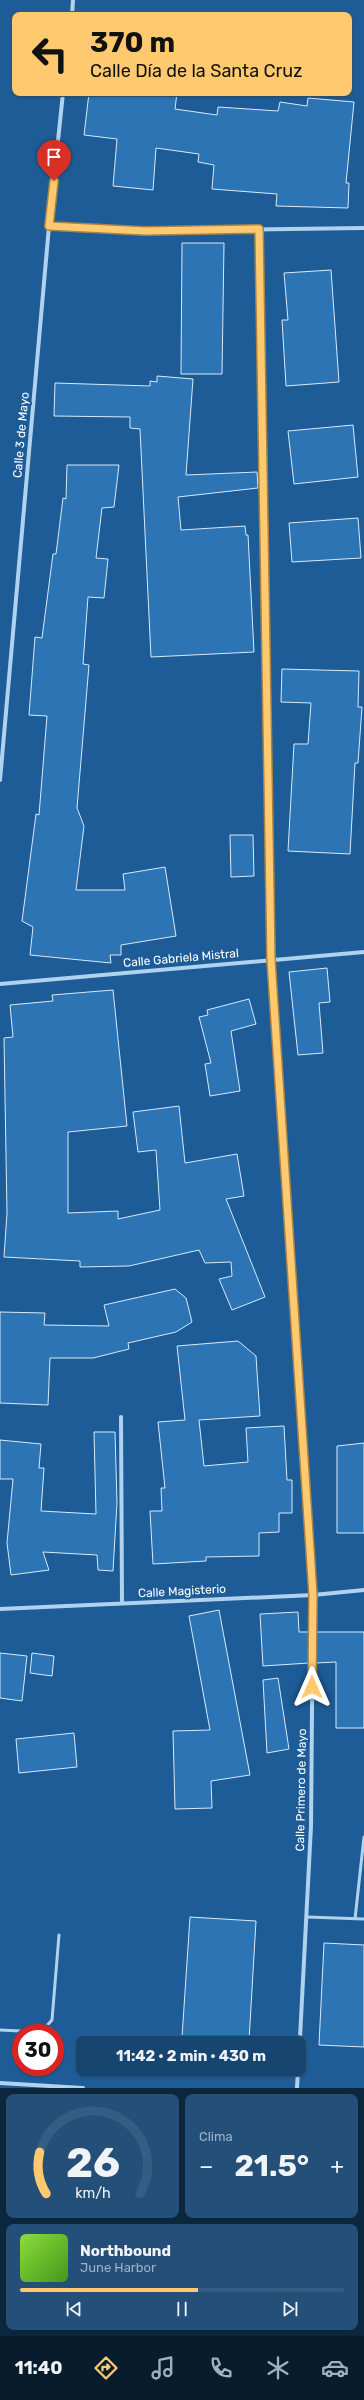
<!DOCTYPE html>
<html lang="es">
<head>
<meta charset="utf-8">
<style>
  :root { --surface:#164570; --page:#234f78; --text:#f1f3f6; --muted:#9eb1c3; --line:#355d83; --accent:#ffc96f }
  body { margin:0; font-family:Rubik,sans-serif; background:var(--page); color:var(--text); height:100vh; display:flex; flex-direction:column; font-size:15px; white-space:nowrap }
  * { box-sizing:border-box; margin:0 }
  p { font-size:13px; color:var(--muted) }
  .icon { flex:none; width:22px; height:22px; fill:none; stroke:currentColor; stroke-width:2; stroke-linecap:round; stroke-linejoin:round }
  .map { position:relative; height:2088px; overflow:hidden }
  .side { display:flex; flex-direction:column; gap:6px; padding:6px; background:#0c263e; flex:1 }
  .side>* { flex:none }
  .top-card { position:absolute; left:12px; top:12px; width:340px; height:84px; border-radius:8px; box-shadow:0 1px 3px #0004,0 0 0 1px var(--line); background:#ffc96f; color:#111; overflow:hidden }
  .speed { position:absolute; left:12px; top:2024px; display:flex; gap:8px; font-size:20px; font-weight:700; text-align:center }
  .speed>* { display:grid; place-content:center; width:52px; height:52px; border-radius:50%; background:var(--surface); box-shadow:0 1px 3px #0004,0 0 0 1px var(--line); line-height:1 }
  .speed .limit { border:6px solid #d22; background:#fff; color:#111 }
  .pin { position:absolute; display:grid; place-items:center; width:34px; height:34px; color:#fff; margin:-41px -17px; border-radius:50% 50% 50% 0; rotate:-45deg; box-shadow:0 0 4px #0007 }
  .pin .icon { rotate:45deg }
  .me { position:absolute; width:44px; margin:-22px; rotate:0deg; stroke-linejoin:round; filter:drop-shadow(0 0 3px #0008) }
  .turn { display:flex; align-items:center; gap:14px; height:84px; padding:0 12px; font-size:18px }
  .turn .icon { width:52px; height:52px; stroke-width:2.5 }
  .turn b { display:block; font-size:28px; line-height:34px }
  .big { font-size:30px; font-weight:700; line-height:1.1 }
  .side .widget { flex:1; display:flex; flex-direction:column; justify-content:center; gap:6px; min-width:0; padding:0 14px; border-radius:8px; background:var(--page) }
  .side .dial { align-items:center; gap:0 }
  .dial svg { height:104px; overflow:visible; fill:none; stroke:var(--line); stroke-width:7; stroke-linecap:round; text-anchor:middle }
  .dial text { fill:var(--text); stroke:none }
  .song { display:flex; align-items:center; gap:12px }
  .cover { width:48px; height:48px; border-radius:6px; background:linear-gradient(135deg,hsl(90 70% 55%),hsl(100 70% 35%)) }
  .played { height:4px; border-radius:2px; background:linear-gradient(90deg,var(--accent) 55%,var(--line) 55%) }
  .keys { display:flex; justify-content:space-around; direction:ltr }
  .heat { display:flex; justify-content:space-between; align-items:center; font-size:22px; direction:ltr }
  .side .tiles { flex:1; display:grid; gap:6px; grid-template-columns:1fr 1fr }
  .widget:last-child { grid-column:span 2 }
  .trip { position:absolute; left:76px; top:2036px; width:230px; height:40px; border-radius:8px; background:var(--surface); box-shadow:0 1px 3px #0004,0 0 0 1px var(--line); font-weight:700; line-height:40px; text-align:center }
  .menu { display:flex; height:64px; justify-content:space-around; align-items:center; background:#091c2d; color:var(--muted) }
  .menu .icon { width:28px; height:28px }
  .menu .selected { color:var(--accent) }
  .menu b { font-size:18px; color:var(--text) }
  .map>svg:first-child { display:block }
  .building { fill:#2c74b4; stroke:#d7eafb }
  .lines { fill:none; stroke-linecap:round; stroke-linejoin:round }
  .lane { stroke:#b0d2ef; stroke-width:3 }
  .street { stroke:#b0d2ef; stroke-width:4 }
  .route-casing { stroke:#a68348; stroke-width:10 }
  .route { stroke:#ffc96f; stroke-width:7 }
  .labels { text-anchor:middle; dominant-baseline:central; stroke-width:4; stroke-linejoin:round; paint-order:stroke }
  .street-label { font-size:12px; fill:#fff; stroke:#1d5c96 }
</style>
</head>
<body>
<div class="map">
<svg width="364" height="2088" viewBox="0 0 364 2088">
  <rect width="100%" height="100%" fill="#1d5c96"/>
  <path class="building" d="M89,93H177L175,109L217,115L218,107L278,111L280,102L307,106L308,98L354,102L346,183H349L348,208L276,206L277,194L212,189L214,165L198,162L199,154L156,148L153,190L113,186L117,139L84,135Z
    M182,243H224L222,374H181Z
    M331,270L339,382L286,386L282,320H288L284,273Z
    M157,376L193,379L186,475L257,472L258,488L178,497L181,530L245,526L246,535H248L254,652L151,657L140,429L130,428V417L54,416L55,383L150,386V381L157,382Z
    M353,425L358,477L294,484L288,431Z
    M67,465H119L114,507L102,508L96,558L108,559L104,598L88,597L83,664L89,665L77,808L84,826L76,890H125L123,874L165,867L176,936L121,945V955H110L111,963L30,955L33,927L22,921L36,814L39,815L47,716L29,715L35,637L42,638L53,554H56L63,498L66,499Z
    M358,518L361,558L292,562L289,523Z
    M282,669L359,671L358,707H362L358,763H355L350,854L288,851L294,744H308L311,703L281,702Z
    M230,835H253L254,876L231,877Z
    M327,968L330,1002L319,1003L323,1053L298,1055L289,972Z
    M113,990L127,1126L68,1132V1213L118,1211V1219L160,1210L156,1150L138,1152L133,1112L179,1106L185,1163L237,1154L244,1196L226,1199L265,1297L232,1310L219,1279L232,1276L231,1262L205,1263L199,1250L129,1266L80,1267V1261L4,1257L7,1213L4,1038L13,1037L10,1005L53,1001L52,995Z
    M249,999L256,1024L231,1031L240,1091L210,1096L205,1064L211,1063L199,1017L208,1015L207,1010Z
    M175,1289L186,1298L192,1322L176,1332L128,1343L129,1349L93,1358H50L48,1405L0,1403V1312L45,1313L44,1325L109,1326L104,1305Z
    M238,1341L256,1356L260,1416L199,1420L204,1466L248,1462L246,1428L284,1426L287,1480H292V1513H279V1532L259,1533V1556L206,1557V1561L153,1564L150,1511H162L161,1488H165L158,1422L185,1420L177,1346Z
    M94,1432H115L117,1503L113,1571L98,1570L97,1555L43,1552L49,1570L11,1575L7,1543L13,1479H0V1440L41,1444L39,1468H44L41,1511L96,1514Z
    M364,1443V1533H337V1446Z
    M219,1610L250,1775L211,1781L212,1808L175,1809L173,1731L210,1730L189,1616Z
    M298,1612L299,1632H309V1663L263,1666L260,1614Z
    M316,1632H364V1728H336V1662L316,1663Z
    M0,1653L27,1656L22,1701L0,1698Z
    M32,1653L54,1656L52,1676L30,1673Z
    M278,1678L289,1749L267,1753L263,1680Z
    M74,1733L77,1767L19,1773L16,1739Z
    M190,1917L256,1921L249,2041L182,2037Z
    M324,1943L364,1945V2047L319,2045Z"/>
  <g class="lines">
    <path class="lane" d="M307,1917L364,1919
      M355,1919L364,1837
      M0,2030L41,2032L52,2020L59,1935"/>
    <path class="street" d="M72,15L73,0
      M49,226L145,231L364,228
      M259,229L271,960L313,1595L311,1826L299,2057
      M0,780L49,226L63,93
      M0,984L364,952
      M121,1417L122,1603
      M0,1609L313,1595L364,1590
      M0,2083L83,2088
      M297,2088L298,2069"/>
  </g>
  <g class="lines">
    <defs>
      <path id="route" d="M54,181L49,226L145,231L259,229L271,960L313,1595L312,1687"/>
    </defs>
    <use href="#route" class="route-casing"/>
    <use href="#route" class="route"/>
  </g>
  <g class="labels">
    <g class="street-label">
      <text transform="translate(21 435) rotate(-85)">Calle 3 de Mayo</text>
      <text transform="translate(181 958) rotate(-5)">Calle Gabriela Mistral</text>
      <text transform="translate(182 1591) rotate(-3)">Calle Magisterio</text>
      <text transform="translate(301 1790) rotate(-89)">Calle Primero de Mayo</text>
    </g>
  </g>
</svg>
<div class="speed"><div class="limit">30</div></div>
<div class="pin" style="left:54px;top:181px;background:#d93025"><svg class="icon" aria-label="arrive" viewBox="0 0 24 24"><path d="M6 21V4h12l-3 4 3 4H6"/></svg></div>
<svg class="me" style="left:312px;top:1687px" viewBox="-20 -20 40 40"><path d="M0-17L14 15 0 8-14 15z" fill="#ffc96f" stroke="#fff" stroke-width="4"/></svg>
<div class="trip">11:42 · 2 min · 430 m</div>
<div class="top-card">
<div class="turn"><svg class="icon" aria-label="left" viewBox="0 0 24 24"><path d="M17 20v-9H6M10 6l-5 5 5 5"/></svg><div><b>370 m</b>Calle Día de la Santa Cruz</div></div>
</div>
</div>
<section class="side">
<div class="tiles">
<div class="widget dial"><svg viewBox="0 0 100 80">
<path d="M14 69A42 42 0 1 1 86 69"/>
<path d="M14 69A42 42 0 0 1 9 37" stroke="#ffc96f"/>
<text x="50" y="56" font-size="32" font-weight="700">26</text>
<text x="50" y="72" font-size="11">km/h</text>
</svg></div>
<div class="widget"><p>Clima</p>
<div class="heat"><a>−</a><b class="big">21.5°</b><a>+</a></div>
</div>
<div class="widget">
<div class="song"><i class="cover"></i><div><b>Northbound</b><p>June Harbor</p></div></div>
<div class="played"></div>
<div class="keys"><svg class="icon" aria-label="previous" viewBox="0 0 24 24"><path d="M18 5L8 12l10 7zM5 5v14"/></svg><svg class="icon" aria-label="pause" viewBox="0 0 24 24"><path d="M8 5v14M16 5v14"/></svg><svg class="icon" aria-label="next" viewBox="0 0 24 24"><path d="M6 5l10 7-10 7zM19 5v14"/></svg></div>
</div>
</div>
</section>
<nav class="menu">
<b>11:40</b>
<svg class="icon selected" aria-label="directions" viewBox="0 0 24 24"><path d="M12 3l9 9-9 9-9-9zM9 14v-3h6M13 9l2 2-2 2"/></svg>
<svg class="icon" aria-label="music" viewBox="0 0 24 24"><path d="M9 18V5l10-2v13"/><circle cx="6" cy="18" r="3"/><circle cx="16" cy="16" r="3"/></svg>
<svg class="icon" aria-label="phone" viewBox="0 0 24 24"><path d="M5 4h4l2 5-3 2q2 4 5 5l2-3 5 2v4C11 20 4 13 5 4z"/></svg>
<svg class="icon" aria-label="climate" viewBox="0 0 24 24"><path d="M12 3v18M4 7l16 10M4 17L20 7"/></svg>
<svg class="icon" aria-label="car" viewBox="0 0 24 24"><path d="M5 17H2v-5l4-1 3-4h7l3 4 3 1v5h-3M9 17h6M6 11h13"/><circle cx="7" cy="17" r="2"/><circle cx="17" cy="17" r="2"/></svg>
</nav>
</body>
</html>
